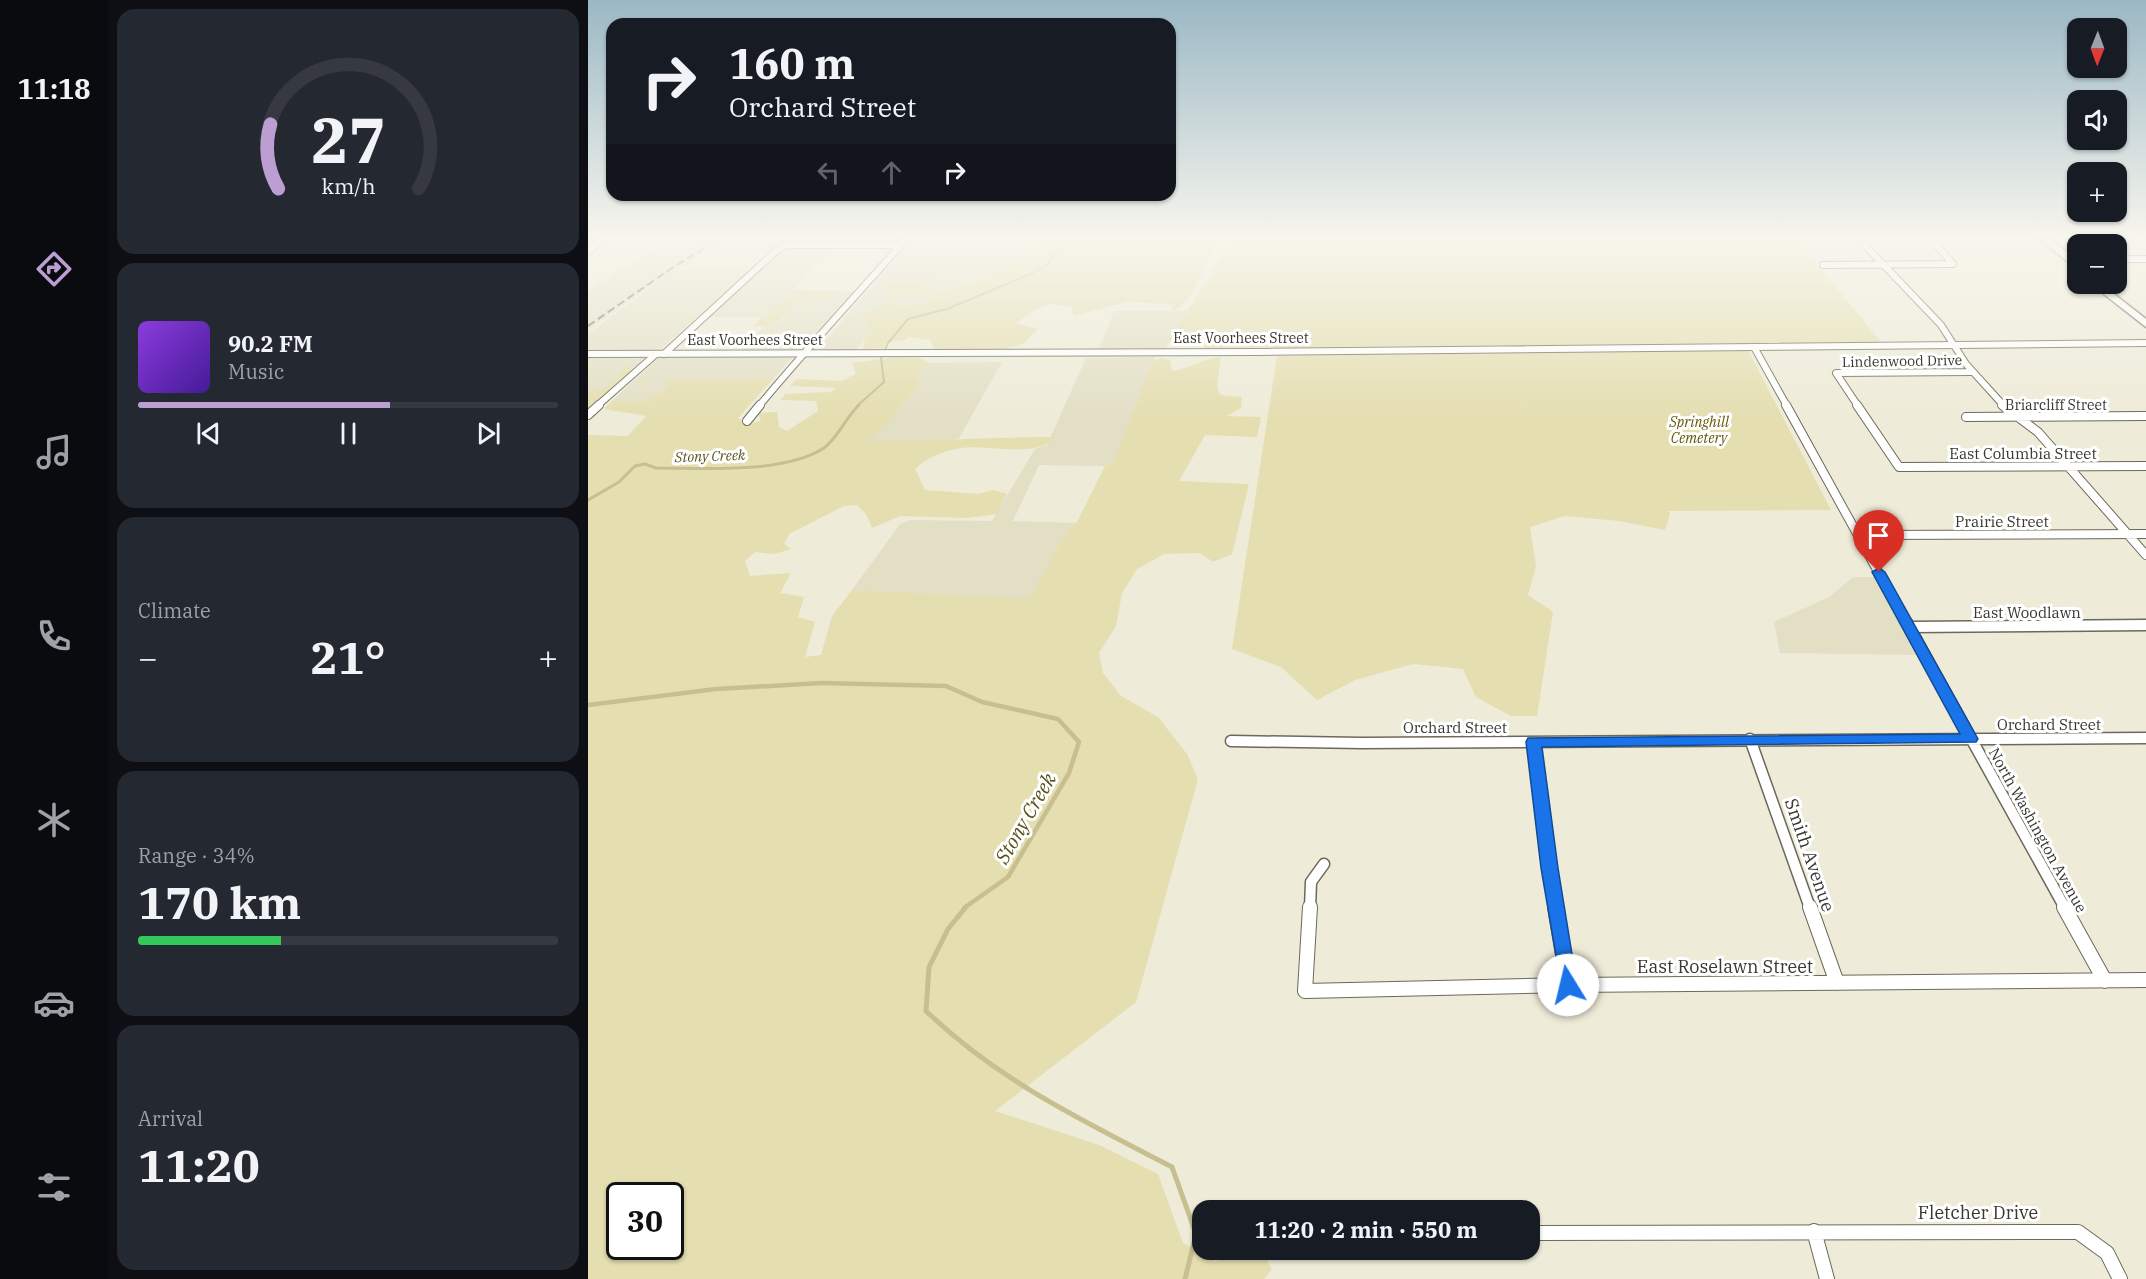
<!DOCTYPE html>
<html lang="en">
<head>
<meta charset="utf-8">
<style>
  :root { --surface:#171b24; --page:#242831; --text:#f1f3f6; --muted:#9ea1a6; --line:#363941; --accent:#bc9ed3 }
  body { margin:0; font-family:"IBM Plex Serif",serif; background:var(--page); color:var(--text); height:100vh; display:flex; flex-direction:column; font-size:22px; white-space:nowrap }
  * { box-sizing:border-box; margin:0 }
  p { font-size:20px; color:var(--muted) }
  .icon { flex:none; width:33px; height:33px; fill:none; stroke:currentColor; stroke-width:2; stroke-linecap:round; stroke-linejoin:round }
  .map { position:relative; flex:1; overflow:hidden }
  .side { display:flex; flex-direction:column; gap:9px; padding:9px; background:#0d0f14; width:480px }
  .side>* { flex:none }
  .banner { position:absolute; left:18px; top:18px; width:570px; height:183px; border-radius:18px; box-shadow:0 2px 4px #0004; background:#171b24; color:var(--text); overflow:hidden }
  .needle { width:39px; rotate:181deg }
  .buttons { position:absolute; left:1479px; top:18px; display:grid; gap:12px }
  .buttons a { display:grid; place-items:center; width:60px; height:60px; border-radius:12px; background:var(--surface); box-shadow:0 2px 4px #0004; font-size:30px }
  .speed { position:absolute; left:18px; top:1182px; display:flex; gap:12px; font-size:30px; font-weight:700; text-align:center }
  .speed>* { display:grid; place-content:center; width:78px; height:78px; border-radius:50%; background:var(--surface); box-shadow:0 2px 4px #0004; line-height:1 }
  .speed .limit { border:3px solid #111; border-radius:9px; background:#fff; color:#111 }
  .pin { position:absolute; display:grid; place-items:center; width:51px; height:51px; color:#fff; margin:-62px -26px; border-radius:50% 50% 50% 0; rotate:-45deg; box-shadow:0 0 6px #0007 }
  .pin .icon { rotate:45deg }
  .me { position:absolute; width:66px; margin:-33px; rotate:351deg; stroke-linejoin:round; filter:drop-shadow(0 0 4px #0008) }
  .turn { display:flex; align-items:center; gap:21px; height:126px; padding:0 24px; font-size:27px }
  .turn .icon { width:78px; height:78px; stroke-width:2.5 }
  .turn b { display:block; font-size:42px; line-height:51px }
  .lanes { display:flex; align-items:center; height:57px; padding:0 24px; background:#0003; justify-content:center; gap:30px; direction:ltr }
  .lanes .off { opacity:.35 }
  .big { font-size:45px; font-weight:800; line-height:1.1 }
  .side .tile { flex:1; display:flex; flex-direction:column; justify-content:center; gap:9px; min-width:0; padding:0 21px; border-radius:18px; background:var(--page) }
  .side .dial { align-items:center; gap:0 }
  .dial svg { height:156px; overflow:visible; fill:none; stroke:var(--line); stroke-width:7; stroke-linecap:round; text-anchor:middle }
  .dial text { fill:var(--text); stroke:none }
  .song { display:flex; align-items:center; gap:18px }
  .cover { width:72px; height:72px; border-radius:9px; background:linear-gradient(135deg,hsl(270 70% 55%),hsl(260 70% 35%)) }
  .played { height:6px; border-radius:3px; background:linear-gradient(90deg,var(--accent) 60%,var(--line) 60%) }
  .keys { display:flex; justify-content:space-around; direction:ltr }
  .heat { display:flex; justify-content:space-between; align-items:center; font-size:33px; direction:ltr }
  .charge { height:9px; border-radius:4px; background:linear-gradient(90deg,#34c759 34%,var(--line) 0) }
  .trip { position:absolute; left:604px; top:1200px; width:348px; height:60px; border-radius:18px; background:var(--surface); box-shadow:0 2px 4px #0004; font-weight:800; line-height:60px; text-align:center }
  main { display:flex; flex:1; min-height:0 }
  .tab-bar { display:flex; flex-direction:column; width:108px; justify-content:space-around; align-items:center; background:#090b0e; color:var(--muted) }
  .tab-bar .icon { width:42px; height:42px }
  .tab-bar .selected { color:var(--accent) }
  .tab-bar b { font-size:27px; color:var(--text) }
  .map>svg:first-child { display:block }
  .built { fill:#e3dfc5 }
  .green { fill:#e5deb1; fill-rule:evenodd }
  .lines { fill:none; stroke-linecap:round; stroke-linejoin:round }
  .stream-far3 { stroke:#c7bf90; stroke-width:2 }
  .stream-far2 { stroke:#c7bf90; stroke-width:3 }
  .stream-far1 { stroke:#c7bf90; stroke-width:4.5 }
  .stream { stroke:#c7bf90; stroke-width:5 }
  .minor-far3-casing { stroke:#6c695a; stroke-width:8 }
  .minor-far2-casing { stroke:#6c695a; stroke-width:10 }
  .minor-far1-casing { stroke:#6c695a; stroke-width:13 }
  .minor-casing { stroke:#6c695a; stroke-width:16 }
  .secondary-casing { stroke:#6c695a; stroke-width:2 }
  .primary-casing { stroke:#6c695a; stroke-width:3 }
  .minor-far3 { stroke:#fff; stroke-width:6 }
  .minor-far2 { stroke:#fff; stroke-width:8 }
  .minor-far1 { stroke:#fff; stroke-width:10 }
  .minor { stroke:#fff; stroke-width:14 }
  .secondary { fill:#fff; fill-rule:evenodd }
  .primary { fill:#fff; fill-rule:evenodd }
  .rail { stroke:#76756a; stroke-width:2; stroke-dasharray:8 4; stroke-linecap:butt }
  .route { fill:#1a73e8; stroke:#114b97; stroke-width:1.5 }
  .labels { text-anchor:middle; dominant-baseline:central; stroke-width:6; stroke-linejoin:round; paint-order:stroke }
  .far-street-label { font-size:14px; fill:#383730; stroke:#fff }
  .far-park-label { font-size:14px; font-style:italic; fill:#655806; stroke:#fff }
  .far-water-label { font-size:14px; font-style:italic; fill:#5b521b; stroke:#fff }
  .street-label { font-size:15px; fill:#383730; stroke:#fff }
  .near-street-label { font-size:18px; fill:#383730; stroke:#fff }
  .near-water-label { font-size:20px; font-style:italic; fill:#5b521b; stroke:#fff }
</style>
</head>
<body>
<main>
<nav class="tab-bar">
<b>11:18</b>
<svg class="icon selected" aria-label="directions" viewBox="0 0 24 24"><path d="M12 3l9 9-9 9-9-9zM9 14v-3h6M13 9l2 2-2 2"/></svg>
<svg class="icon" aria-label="music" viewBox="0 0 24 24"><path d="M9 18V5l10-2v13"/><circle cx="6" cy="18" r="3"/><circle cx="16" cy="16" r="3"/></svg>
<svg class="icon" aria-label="phone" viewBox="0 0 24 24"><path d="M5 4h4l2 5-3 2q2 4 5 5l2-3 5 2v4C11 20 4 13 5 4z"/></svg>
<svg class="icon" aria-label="climate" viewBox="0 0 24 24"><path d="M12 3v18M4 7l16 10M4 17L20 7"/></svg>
<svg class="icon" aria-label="car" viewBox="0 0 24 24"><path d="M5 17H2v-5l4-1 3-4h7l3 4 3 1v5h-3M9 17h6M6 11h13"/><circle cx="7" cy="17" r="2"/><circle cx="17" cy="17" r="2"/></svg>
<svg class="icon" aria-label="filters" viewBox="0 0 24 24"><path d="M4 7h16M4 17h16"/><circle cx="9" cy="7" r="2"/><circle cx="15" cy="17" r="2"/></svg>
</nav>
<section class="side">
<div class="tile dial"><svg viewBox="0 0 100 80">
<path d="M14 69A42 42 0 1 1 86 69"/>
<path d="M14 69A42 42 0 0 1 10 36" stroke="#bc9ed3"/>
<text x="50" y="56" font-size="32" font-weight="700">27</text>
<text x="50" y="72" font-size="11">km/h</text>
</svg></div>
<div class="tile">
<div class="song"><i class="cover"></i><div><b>90.2 FM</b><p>Music</p></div></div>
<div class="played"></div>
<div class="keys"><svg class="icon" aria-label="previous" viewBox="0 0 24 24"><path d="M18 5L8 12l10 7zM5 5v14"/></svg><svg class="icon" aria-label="pause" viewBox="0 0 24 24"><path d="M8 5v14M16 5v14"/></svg><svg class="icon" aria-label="next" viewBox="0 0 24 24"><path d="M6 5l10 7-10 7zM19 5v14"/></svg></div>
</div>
<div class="tile"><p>Climate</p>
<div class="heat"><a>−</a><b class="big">21°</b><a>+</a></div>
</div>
<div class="tile"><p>Range · 34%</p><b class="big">170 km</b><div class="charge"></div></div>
<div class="tile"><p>Arrival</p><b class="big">11:20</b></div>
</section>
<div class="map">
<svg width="1558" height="1279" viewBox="0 0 1558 1279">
  <rect width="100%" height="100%" fill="#eeebd8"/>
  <path class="built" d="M82,239H137L89,270H161L71,351H0V334L78,276L0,330V291Z
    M150,239H252L248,243L191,242L179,253H128L141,242Z
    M334,239H451L434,261L413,273L401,274L372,288L345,291L335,288L340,278L304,297H344L348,300L329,305L295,304L284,331L268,350H230L318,245L325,247Z
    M249,246L178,317H121L193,250L201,247Z
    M260,291H267L216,346L206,350H153L177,325L192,321L214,296L242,297Z
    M526,311H600L578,348L511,349Z
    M33,356L57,358L46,368L41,365L31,377L18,388L0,392V358Z
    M202,356L204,358L185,379L77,380L82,386L59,401H24L70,358Z
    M567,357L525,463L517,466L451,465L425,521L488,523L474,540L441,600L264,590L312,524L322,520L404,521L447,449L459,445L498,358Z
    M414,362L371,438L355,441H280L314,406L332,384L330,373L341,363Z
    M1265,577H1287L1328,655L1192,653L1186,622L1241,597Z"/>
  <path class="green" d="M451,239H633C618,260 608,299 586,311L581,304L539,302L485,316L484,307C458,300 448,308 428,323L450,329L435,344L415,349L346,350L342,340L320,337L317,340L299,342L295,348L275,349L277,339L284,331L274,316L295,304L329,305L347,300L344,297H304L294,288L297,280L341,277L335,288C358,296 378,284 399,276C411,271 422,270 433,261C440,256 446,246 451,239Z
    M645,239H1208L1293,342L616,348L621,338C601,329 597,342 580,342Z
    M205,290L260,291L242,297L214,296C200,312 188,330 165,326L174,317H178Z
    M1155,350L1161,352L1243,510L1080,511L1082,514L1077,530L1031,521L976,516L942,527L948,566L940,595L965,612L949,716H923L888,697L875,669L825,664L767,680L729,700L693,667L644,649L689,356Z
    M307,357L331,358L341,363L330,373L332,384L314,406L281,441C343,441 404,437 466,437C453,459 397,444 373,448C355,451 340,457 327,469L337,490L391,494L405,490L419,494L409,514L380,518L312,516L284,528L278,514L269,505L256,506L201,534L196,544L203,549L186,554L167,552L157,561L162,576L203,573L192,593L216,597L210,617L227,622L217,657L233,655L244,616L264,590L441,599L474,540L490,520L517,466L525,463L565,361L574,358L582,360L584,371C602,369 615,358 633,357L629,386L632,395L654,397L653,408L638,416L673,417L669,437L617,435L591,481L661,484L644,554L625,562L612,553L576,554L549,569L534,593L528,626L511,653L515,673L533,696L570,717L599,754L610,779L548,1002L407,1111L511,1145L570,1174L595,1243L627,1262L651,1250H673L684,1269L676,1279H0V435L40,436L58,416L16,409L24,401H59L81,386L76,380L185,379L150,418L161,424L173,421L170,413L189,412L191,427L199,431L230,411L228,401L193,400L197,394L242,392L249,388L202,386L208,379L253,381L268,374L264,363ZM32,1196H82V1246H32Z
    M41,365L47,369L0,410V392L18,388L31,377L33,369Z"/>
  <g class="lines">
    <path class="stream-far3" d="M269,406L296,382L293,358L300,343L320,319L359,309L445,273L459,265L479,239"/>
    <path class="stream-far2" d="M0,500L31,482L47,466L57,464L68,468C115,468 196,474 236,448C250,438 258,417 271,405"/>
    <path class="stream-far1" d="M0,705L128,689L234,683L358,686L394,702L470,719L491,742L481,773L420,877L376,908"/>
    <path class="stream" d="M378,907L360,929L341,967L338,1011C411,1081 495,1121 584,1167L608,1234L597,1279"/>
    <defs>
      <path id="minor-far3" d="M1271,239L1353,325L1378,364L1416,406
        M0,251L16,239
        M1528,259H1558
        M1235,265L1365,264L1343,239
        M1166,347L1199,406
        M76,354L188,251L198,245H313
        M9,406L68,354
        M171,406C218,349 269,295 318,239
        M1270,406L1248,373L1383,372"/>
      <path id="minor-far2" d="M1198,405L1319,624
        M1269,405L1311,467L1558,466
        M1414,405L1450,432L1558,555
        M0,415L11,405
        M1378,417L1558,416
        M159,421L172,405
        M1271,535L1558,534"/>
      <path id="minor-far1" d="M1319,623L1477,908
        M1321,627L1558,625
        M1162,739L1222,908
        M643,741L774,743L1558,738
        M945,742L968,908
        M722,908L723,882L736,864"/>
      <path id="minor" d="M722,907L717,991L980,985L1558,980
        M967,907L980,985
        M1222,907L1249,983
        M1476,907L1517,981
        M1226,1231L1239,1279
        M942,1233L1490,1232L1519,1253L1532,1279"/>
      <path id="secondary" d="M1558,340V346L669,355L0,357V351L669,349Z"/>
      <path id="primary" d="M1452,239H1462L1490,262V270Z
        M1503,284H1513L1558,319V327Z"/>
    </defs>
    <use href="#minor-far3" class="minor-far3-casing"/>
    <use href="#minor-far2" class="minor-far2-casing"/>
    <use href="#minor-far1" class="minor-far1-casing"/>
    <use href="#minor" class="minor-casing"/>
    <use href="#secondary" class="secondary-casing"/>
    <use href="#primary" class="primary-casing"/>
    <use href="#minor-far3" class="minor-far3"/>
    <use href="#minor-far2" class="minor-far2"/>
    <use href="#minor-far1" class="minor-far1"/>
    <use href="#minor" class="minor"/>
    <use href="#secondary" class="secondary"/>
    <use href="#primary" class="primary"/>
    <path class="rail" d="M0,326L81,270L131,239"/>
  </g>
  <linearGradient id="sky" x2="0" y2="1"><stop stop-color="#9bb8c5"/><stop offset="0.57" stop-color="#f7f6ed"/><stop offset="1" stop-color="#f7f6ed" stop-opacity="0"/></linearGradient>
  <rect width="1558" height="418" fill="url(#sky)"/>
  <path class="route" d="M1291,568L1297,572L1390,739L1388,742L954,747L970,868L989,985L987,991L980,993L974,991L953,868L938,742L940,738L1372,734L1284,572Z"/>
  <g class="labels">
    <g class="far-street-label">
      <text x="653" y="338">East Voorhees Street</text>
      <text x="167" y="340">East Voorhees Street</text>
      <text transform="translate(1314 361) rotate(-1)">Lindenwood Drive</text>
      <text x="1468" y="405">Briarcliff Street</text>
    </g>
    <g class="far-park-label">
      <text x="1111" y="422">Springhill<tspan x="1111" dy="16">Cemetery</tspan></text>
    </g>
    <g class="far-water-label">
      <text transform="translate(122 456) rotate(-2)">Stony Creek</text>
    </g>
    <g class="street-label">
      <text x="1435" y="453">East Columbia Street</text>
      <text x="1414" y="521">Prairie Street</text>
      <text x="1439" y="612">East Woodlawn</text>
      <text x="1461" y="724">Orchard Street</text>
      <text x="867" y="727">Orchard Street</text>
      <text transform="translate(1450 830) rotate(61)">North Washington Avenue</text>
    </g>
    <g class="near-street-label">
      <text transform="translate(1222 855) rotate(71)">Smith Avenue</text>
      <text x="1137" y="966">East Roselawn Street</text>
      <text x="1390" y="1212">Fletcher Drive</text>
    </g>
    <g class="near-water-label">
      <text transform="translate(437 818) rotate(-60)">Stony Creek</text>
    </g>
  </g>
</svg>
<div class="buttons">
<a><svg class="needle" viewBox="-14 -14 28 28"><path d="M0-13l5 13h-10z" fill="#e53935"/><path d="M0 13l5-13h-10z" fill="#9ea1a6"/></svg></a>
<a><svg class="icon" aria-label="sound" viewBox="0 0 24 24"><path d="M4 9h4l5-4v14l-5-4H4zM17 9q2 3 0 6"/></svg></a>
<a>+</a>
<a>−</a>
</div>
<div class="speed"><div class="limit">30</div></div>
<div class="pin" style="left:1291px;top:572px;background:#d93025"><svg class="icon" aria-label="arrive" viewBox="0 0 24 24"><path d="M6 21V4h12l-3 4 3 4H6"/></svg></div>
<svg class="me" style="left:980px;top:985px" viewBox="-20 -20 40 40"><circle r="19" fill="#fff"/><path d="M0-13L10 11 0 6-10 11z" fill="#1a73e8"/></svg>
<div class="trip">11:20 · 2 min · 550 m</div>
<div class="banner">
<div class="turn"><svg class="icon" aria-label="right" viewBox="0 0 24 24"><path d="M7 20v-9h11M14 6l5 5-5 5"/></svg><div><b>160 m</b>Orchard Street</div></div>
<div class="lanes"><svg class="icon off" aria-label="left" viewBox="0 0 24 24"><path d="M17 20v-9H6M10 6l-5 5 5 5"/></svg><svg class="icon off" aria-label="ahead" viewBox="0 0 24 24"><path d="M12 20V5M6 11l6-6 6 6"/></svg><svg class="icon" aria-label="right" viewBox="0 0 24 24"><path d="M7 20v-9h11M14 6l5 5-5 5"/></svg></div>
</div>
</div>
</main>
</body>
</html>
